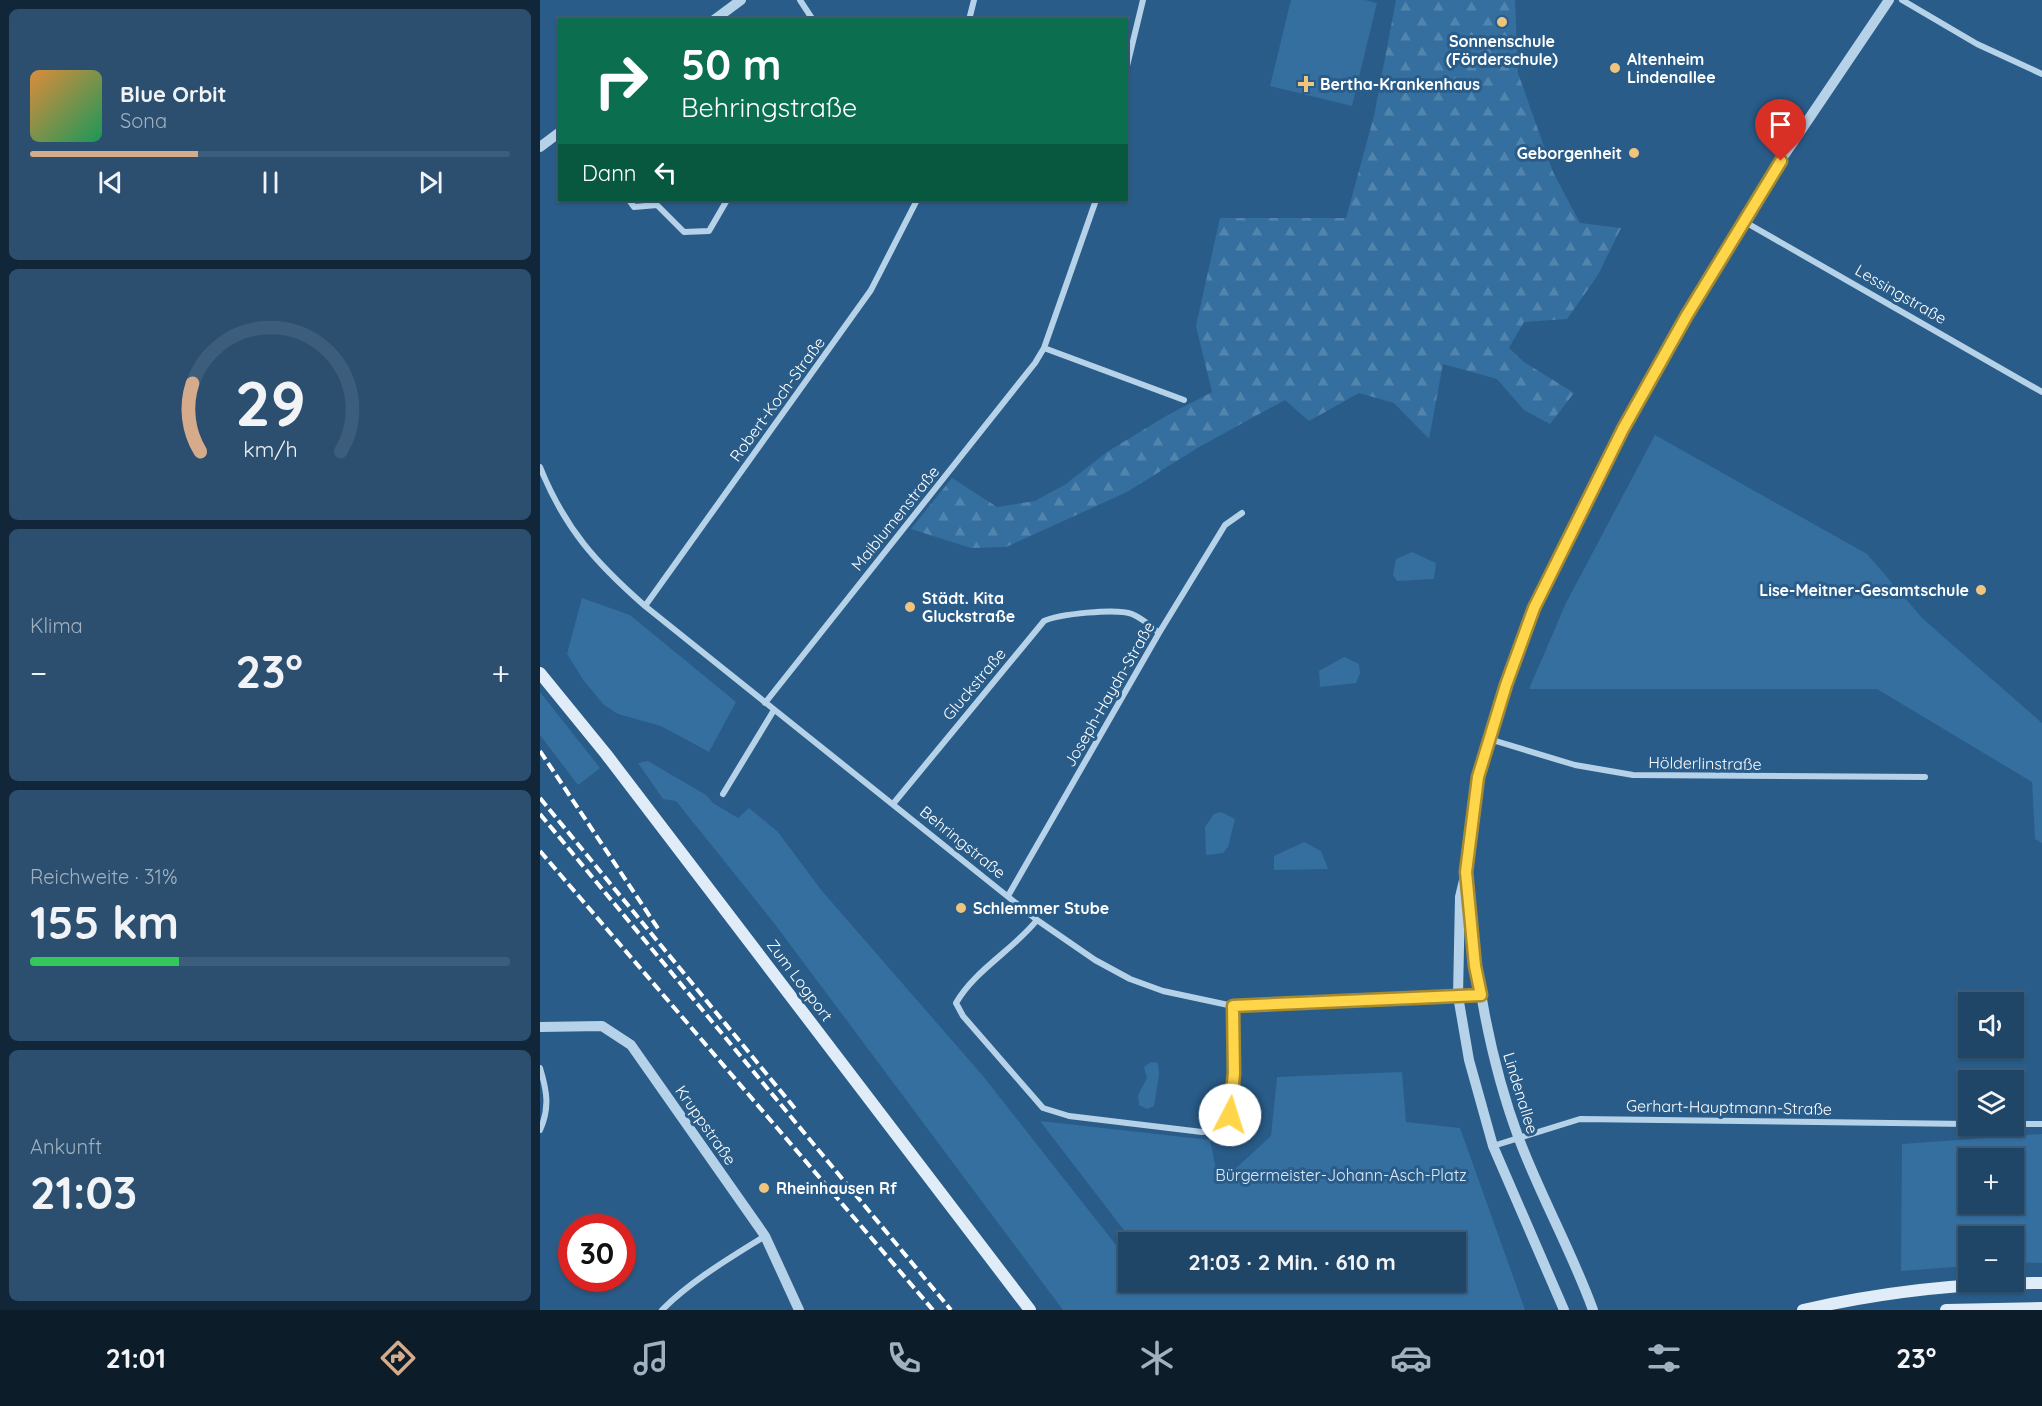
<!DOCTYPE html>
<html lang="de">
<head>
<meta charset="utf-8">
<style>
  :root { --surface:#1f4567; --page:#2c4f70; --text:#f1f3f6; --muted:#a1b1c0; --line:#3c5d7b; --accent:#d6ab8b }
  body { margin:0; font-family:Quicksand,sans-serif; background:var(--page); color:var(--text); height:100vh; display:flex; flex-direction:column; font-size:22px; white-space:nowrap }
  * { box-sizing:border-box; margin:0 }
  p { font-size:20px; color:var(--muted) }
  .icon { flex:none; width:33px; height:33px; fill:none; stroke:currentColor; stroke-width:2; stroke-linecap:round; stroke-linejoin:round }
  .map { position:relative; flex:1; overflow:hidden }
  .details { display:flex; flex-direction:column; gap:9px; padding:9px; background:#112639; width:540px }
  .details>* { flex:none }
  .banner { position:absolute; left:18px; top:18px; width:570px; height:183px; border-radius:0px; box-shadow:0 2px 4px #0004,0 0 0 2px var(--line); background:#0b6e4f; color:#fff; overflow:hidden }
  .tools { position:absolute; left:1418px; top:992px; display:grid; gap:12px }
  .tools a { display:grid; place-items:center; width:66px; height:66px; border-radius:0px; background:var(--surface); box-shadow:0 2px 4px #0004,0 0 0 2px var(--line); font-size:30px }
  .speed { position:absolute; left:18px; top:1214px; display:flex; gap:12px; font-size:30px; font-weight:700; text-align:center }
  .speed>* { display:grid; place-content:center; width:78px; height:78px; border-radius:50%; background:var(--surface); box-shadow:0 2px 4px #0004,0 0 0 2px var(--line); line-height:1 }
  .speed .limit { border:9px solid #d22; background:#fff; color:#111 }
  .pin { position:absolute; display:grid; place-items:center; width:51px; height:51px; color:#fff; margin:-62px -26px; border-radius:50% 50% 50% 0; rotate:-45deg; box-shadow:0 0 6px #0007 }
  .pin .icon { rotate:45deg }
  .me { position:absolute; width:66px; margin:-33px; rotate:5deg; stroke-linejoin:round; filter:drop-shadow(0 0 4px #0008) }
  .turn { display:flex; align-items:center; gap:21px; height:126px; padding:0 24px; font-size:27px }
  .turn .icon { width:78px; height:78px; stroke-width:2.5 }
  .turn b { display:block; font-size:42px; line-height:51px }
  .then { display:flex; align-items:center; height:57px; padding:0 24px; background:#0003; gap:12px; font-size:22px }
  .big { font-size:45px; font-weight:700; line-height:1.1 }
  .details .card { flex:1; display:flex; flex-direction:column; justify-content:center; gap:9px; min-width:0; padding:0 21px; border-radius:9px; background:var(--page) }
  .details .dial { align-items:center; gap:0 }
  .dial svg { height:156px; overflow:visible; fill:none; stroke:var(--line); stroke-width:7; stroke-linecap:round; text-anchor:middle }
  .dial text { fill:var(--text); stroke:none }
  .song { display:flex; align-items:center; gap:18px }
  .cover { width:72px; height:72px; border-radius:9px; background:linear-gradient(135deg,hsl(30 70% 55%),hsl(150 70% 35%)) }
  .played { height:6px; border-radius:3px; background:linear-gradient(90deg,var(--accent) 35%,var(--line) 35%) }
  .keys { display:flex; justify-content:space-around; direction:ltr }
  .heat { display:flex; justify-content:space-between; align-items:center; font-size:33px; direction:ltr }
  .charge { height:9px; border-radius:4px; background:linear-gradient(90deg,#34c759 31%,var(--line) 0) }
  .trip { position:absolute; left:578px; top:1232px; width:348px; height:60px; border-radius:0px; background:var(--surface); box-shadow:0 2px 4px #0004,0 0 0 2px var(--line); font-weight:700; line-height:60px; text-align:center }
  .menu { display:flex; height:96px; justify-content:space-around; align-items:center; background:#0c1c29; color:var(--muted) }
  .menu .icon { width:42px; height:42px }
  .menu .current { color:var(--accent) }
  .menu b { font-size:27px; color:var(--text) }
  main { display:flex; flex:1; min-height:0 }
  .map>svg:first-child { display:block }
  .green { fill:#346fa0; fill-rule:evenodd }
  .forest { fill:url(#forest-firs) }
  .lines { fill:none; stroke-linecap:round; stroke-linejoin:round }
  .minor { stroke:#b6d2e9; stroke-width:6 }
  .tertiary { stroke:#b6d2e9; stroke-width:10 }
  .secondary { stroke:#e0edf8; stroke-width:12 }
  .rail { stroke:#fff; stroke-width:4; stroke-dasharray:10 4.5; stroke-linecap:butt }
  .route-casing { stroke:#a68a30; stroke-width:15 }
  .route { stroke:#ffd54a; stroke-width:10 }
  .poi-dot { fill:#f0c47d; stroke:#295c89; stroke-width:2 }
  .labels { text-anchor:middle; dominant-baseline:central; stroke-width:6; stroke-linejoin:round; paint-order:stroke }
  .poi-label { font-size:16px; font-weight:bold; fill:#fff; stroke:#295c89; text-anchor:start }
  .street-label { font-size:16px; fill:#fff; stroke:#295c89 }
  .park-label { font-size:16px; fill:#daeaf7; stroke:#295c89 }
</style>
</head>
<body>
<main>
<section class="details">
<div class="card">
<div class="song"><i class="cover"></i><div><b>Blue Orbit</b><p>Sona</p></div></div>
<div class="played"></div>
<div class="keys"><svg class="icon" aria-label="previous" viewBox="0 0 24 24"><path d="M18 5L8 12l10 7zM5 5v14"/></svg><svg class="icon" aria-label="pause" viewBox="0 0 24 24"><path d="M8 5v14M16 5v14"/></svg><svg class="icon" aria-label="next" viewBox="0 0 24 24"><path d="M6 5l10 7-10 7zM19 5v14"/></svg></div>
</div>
<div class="card dial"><svg viewBox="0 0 100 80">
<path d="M14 69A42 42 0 1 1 86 69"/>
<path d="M14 69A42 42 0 0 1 10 34" stroke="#d6ab8b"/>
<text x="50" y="56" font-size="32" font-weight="700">29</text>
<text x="50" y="72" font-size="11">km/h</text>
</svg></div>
<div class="card"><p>Klima</p>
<div class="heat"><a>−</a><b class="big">23°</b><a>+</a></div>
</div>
<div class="card"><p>Reichweite · 31%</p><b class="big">155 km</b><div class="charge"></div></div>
<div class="card"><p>Ankunft</p><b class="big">21:03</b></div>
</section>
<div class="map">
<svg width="1502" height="1310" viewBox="0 0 1502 1310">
  <defs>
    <pattern id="forest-firs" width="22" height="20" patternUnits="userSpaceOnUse" patternTransform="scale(1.5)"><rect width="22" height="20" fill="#346fa0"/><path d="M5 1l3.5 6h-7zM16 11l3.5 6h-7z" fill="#5285ae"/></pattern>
  </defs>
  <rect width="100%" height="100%" fill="#295c89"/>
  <path class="green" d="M751,0H825L837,3L812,106L730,86Z
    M1115,435L1327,554L1383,619L1502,723V843L1495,839L1492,782L1337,689H989L1026,603Z
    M872,552L896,563L894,579L857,581L853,575L856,559Z
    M42,598L90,615L196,702L169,752L121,726L78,714L64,705L44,681L27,654Z
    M804,657L819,664L820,673L816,683L780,687L779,671Z
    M0,692L60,768L38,785L0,735Z
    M108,761L166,795L173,803L198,818L209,808L238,832L282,891L443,1076L576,1245L586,1263L588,1262V1281H915V1242H593L500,1121L670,1140L676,1169H695L731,1136L737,1077L862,1072L866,1122L920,1128L985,1310H523L234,923L136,801L123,799L98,763Z
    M681,812L695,819L688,847L683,853L666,855L665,827L674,814Z
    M764,842L781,851L788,869L734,870V856Z
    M611,1062L618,1063L619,1075L614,1106L607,1109L599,1105L598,1095L607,1078L604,1067Z
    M1502,1134V1263L1473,1262V1236H1428V1266L1361,1271L1362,1144ZM1428,1158H1473V1203H1428Z"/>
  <path class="forest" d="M856,0H975L978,73L1013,172L1040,223L1081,228L1058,275L1027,319L984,322L969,348L984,362L1034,393L1010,424L984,410L957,379L903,364L889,439L854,403L819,393L769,421L745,400L659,447L587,492L466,547L431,548L371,529L412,478L457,507L495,501L526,484L567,452L626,416L672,392L656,326L680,218H806L834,116Z"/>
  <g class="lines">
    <path class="minor" d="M260,0L273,20
      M1362,0L1437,44L1502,74
      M429,20L434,0
      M586,70L603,0
      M89,200L94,207L117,205L144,232L169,231L187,200
      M1205,222L1502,392
      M504,348L644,400
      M0,467C25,529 56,563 105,606L497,920L555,960L590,979L623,991L693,1006L941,995
      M105,606L331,290L377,200
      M225,703L495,363L504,348L556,200
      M949,739L1035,765L1093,775L1385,777
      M183,794L234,710
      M353,804L504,621C519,614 576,608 592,614C602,618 611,626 619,633
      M468,896L619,633L685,525L702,513
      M497,920C473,950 435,970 416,1003L423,1016L503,1108L529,1116L662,1132C671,1130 680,1129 687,1121C698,1107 692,1028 693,1006
      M0,1068C7,1091 10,1108 0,1130
      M1473,1124H1502
      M953,1146L1040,1119L1428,1124
      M122,1310C152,1280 190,1258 225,1236"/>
    <path class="tertiary" d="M174,20L201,0
      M0,147L20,132
      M927,881C934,969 948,1056 979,1139C1001,1197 1032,1252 1053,1310
      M0,1027L62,1026L91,1045L225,1236L259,1310
      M1024,1310L953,1146L929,1060L918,996L920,897L926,872L938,777L966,685L994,608L1083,429L1147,315L1237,166L1349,0"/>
    <path class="secondary" d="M0,673L66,754L490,1310
      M1263,1310C1342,1292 1420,1283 1502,1283
      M1406,1310L1502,1308"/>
    <path class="rail" d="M0,751L119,930
      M0,798L257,1111
      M0,814L411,1310
      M0,851L393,1310"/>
  </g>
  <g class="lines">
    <defs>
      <path id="route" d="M690,1115L694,1073L693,1006L941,995L935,966L926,872L938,777L966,685L994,608L1083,429L1147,315L1241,161"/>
    </defs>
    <use href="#route" class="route-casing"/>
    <use href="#route" class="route"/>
  </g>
  <g class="poi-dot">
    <circle cx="962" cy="22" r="6"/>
    <circle cx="1075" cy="68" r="6"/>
    <path d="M763 75h6v6h6v6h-6v6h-6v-6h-6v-6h6z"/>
    <circle cx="1094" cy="153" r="6"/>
    <circle cx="1441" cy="590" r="6"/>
    <circle cx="370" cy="607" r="6"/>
    <circle cx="421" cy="908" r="6"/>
    <circle cx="224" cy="1188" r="6"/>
  </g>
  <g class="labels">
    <g class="poi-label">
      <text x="962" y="41" text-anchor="middle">Sonnenschule<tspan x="962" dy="18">(Förderschule)</tspan></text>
      <text x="1087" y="59">Altenheim<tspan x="1087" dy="18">Lindenallee</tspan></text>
      <text x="780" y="84">Bertha-Krankenhaus</text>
      <text x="1082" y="153" text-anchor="end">Geborgenheit</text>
      <text x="1429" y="590" text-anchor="end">Lise-Meitner-Gesamtschule</text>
      <text x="382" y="598">Städt. Kita<tspan x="382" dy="18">Gluckstraße</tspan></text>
      <text x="433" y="908">Schlemmer Stube</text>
      <text x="236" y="1188">Rheinhausen Rf</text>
    </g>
    <g class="street-label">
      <text transform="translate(1361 294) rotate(30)">Lessingstraße</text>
      <text transform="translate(237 399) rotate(-54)">Robert-Koch-Straße</text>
      <text transform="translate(355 518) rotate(-51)">Maiblumenstraße</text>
      <text transform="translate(434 684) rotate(-50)">Gluckstraße</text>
      <text transform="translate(569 694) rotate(-60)">Joseph-Haydn-Straße</text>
      <text transform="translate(1165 763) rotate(1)">Hölderlinstraße</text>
      <text transform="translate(423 842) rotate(39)">Behringstraße</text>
      <text transform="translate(260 980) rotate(53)">Zum Logport</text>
      <text transform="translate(981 1093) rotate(73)">Lindenallee</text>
      <text transform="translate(1189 1107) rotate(1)">Gerhart-Hauptmann-Straße</text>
      <text transform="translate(166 1125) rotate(55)">Kruppstraße</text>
    </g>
    <g class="park-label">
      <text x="801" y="1175">Bürgermeister-Johann-Asch-Platz</text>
    </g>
  </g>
</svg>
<div class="tools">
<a><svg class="icon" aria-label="sound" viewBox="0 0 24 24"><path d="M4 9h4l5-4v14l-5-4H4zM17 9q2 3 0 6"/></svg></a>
<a><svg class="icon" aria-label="layers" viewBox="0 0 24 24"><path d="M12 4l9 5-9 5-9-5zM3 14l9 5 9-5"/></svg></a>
<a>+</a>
<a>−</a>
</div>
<div class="speed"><div class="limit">30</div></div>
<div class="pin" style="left:1241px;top:161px;background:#d93025"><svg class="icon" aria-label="arrive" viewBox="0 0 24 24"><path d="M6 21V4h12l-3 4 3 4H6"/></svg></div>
<svg class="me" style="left:690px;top:1115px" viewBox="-20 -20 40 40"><circle r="19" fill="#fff"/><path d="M0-13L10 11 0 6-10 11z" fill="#ffd54a"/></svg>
<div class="trip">21:03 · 2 Min. · 610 m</div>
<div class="banner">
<div class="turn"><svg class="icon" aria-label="right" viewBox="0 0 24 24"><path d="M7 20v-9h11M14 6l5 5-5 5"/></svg><div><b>50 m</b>Behringstraße</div></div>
<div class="then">Dann<svg class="icon" aria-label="left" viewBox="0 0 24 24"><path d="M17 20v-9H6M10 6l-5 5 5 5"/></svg></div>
</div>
</div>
</main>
<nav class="menu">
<b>21:01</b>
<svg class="icon current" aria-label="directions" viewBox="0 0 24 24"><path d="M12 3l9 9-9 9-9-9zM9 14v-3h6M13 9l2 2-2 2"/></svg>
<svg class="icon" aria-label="music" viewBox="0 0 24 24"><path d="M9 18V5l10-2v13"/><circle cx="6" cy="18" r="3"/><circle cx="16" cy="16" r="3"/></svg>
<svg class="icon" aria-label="phone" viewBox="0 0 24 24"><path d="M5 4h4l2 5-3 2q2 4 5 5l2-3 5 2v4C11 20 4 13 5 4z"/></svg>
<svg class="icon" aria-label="climate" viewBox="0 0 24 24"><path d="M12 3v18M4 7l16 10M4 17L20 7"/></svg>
<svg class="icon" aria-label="car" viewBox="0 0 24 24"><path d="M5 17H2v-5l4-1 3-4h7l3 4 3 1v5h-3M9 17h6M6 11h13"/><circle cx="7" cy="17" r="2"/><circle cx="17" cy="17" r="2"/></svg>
<svg class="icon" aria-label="filters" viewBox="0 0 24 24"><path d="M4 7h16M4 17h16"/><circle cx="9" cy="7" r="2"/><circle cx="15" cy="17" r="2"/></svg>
<b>23°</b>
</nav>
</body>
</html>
